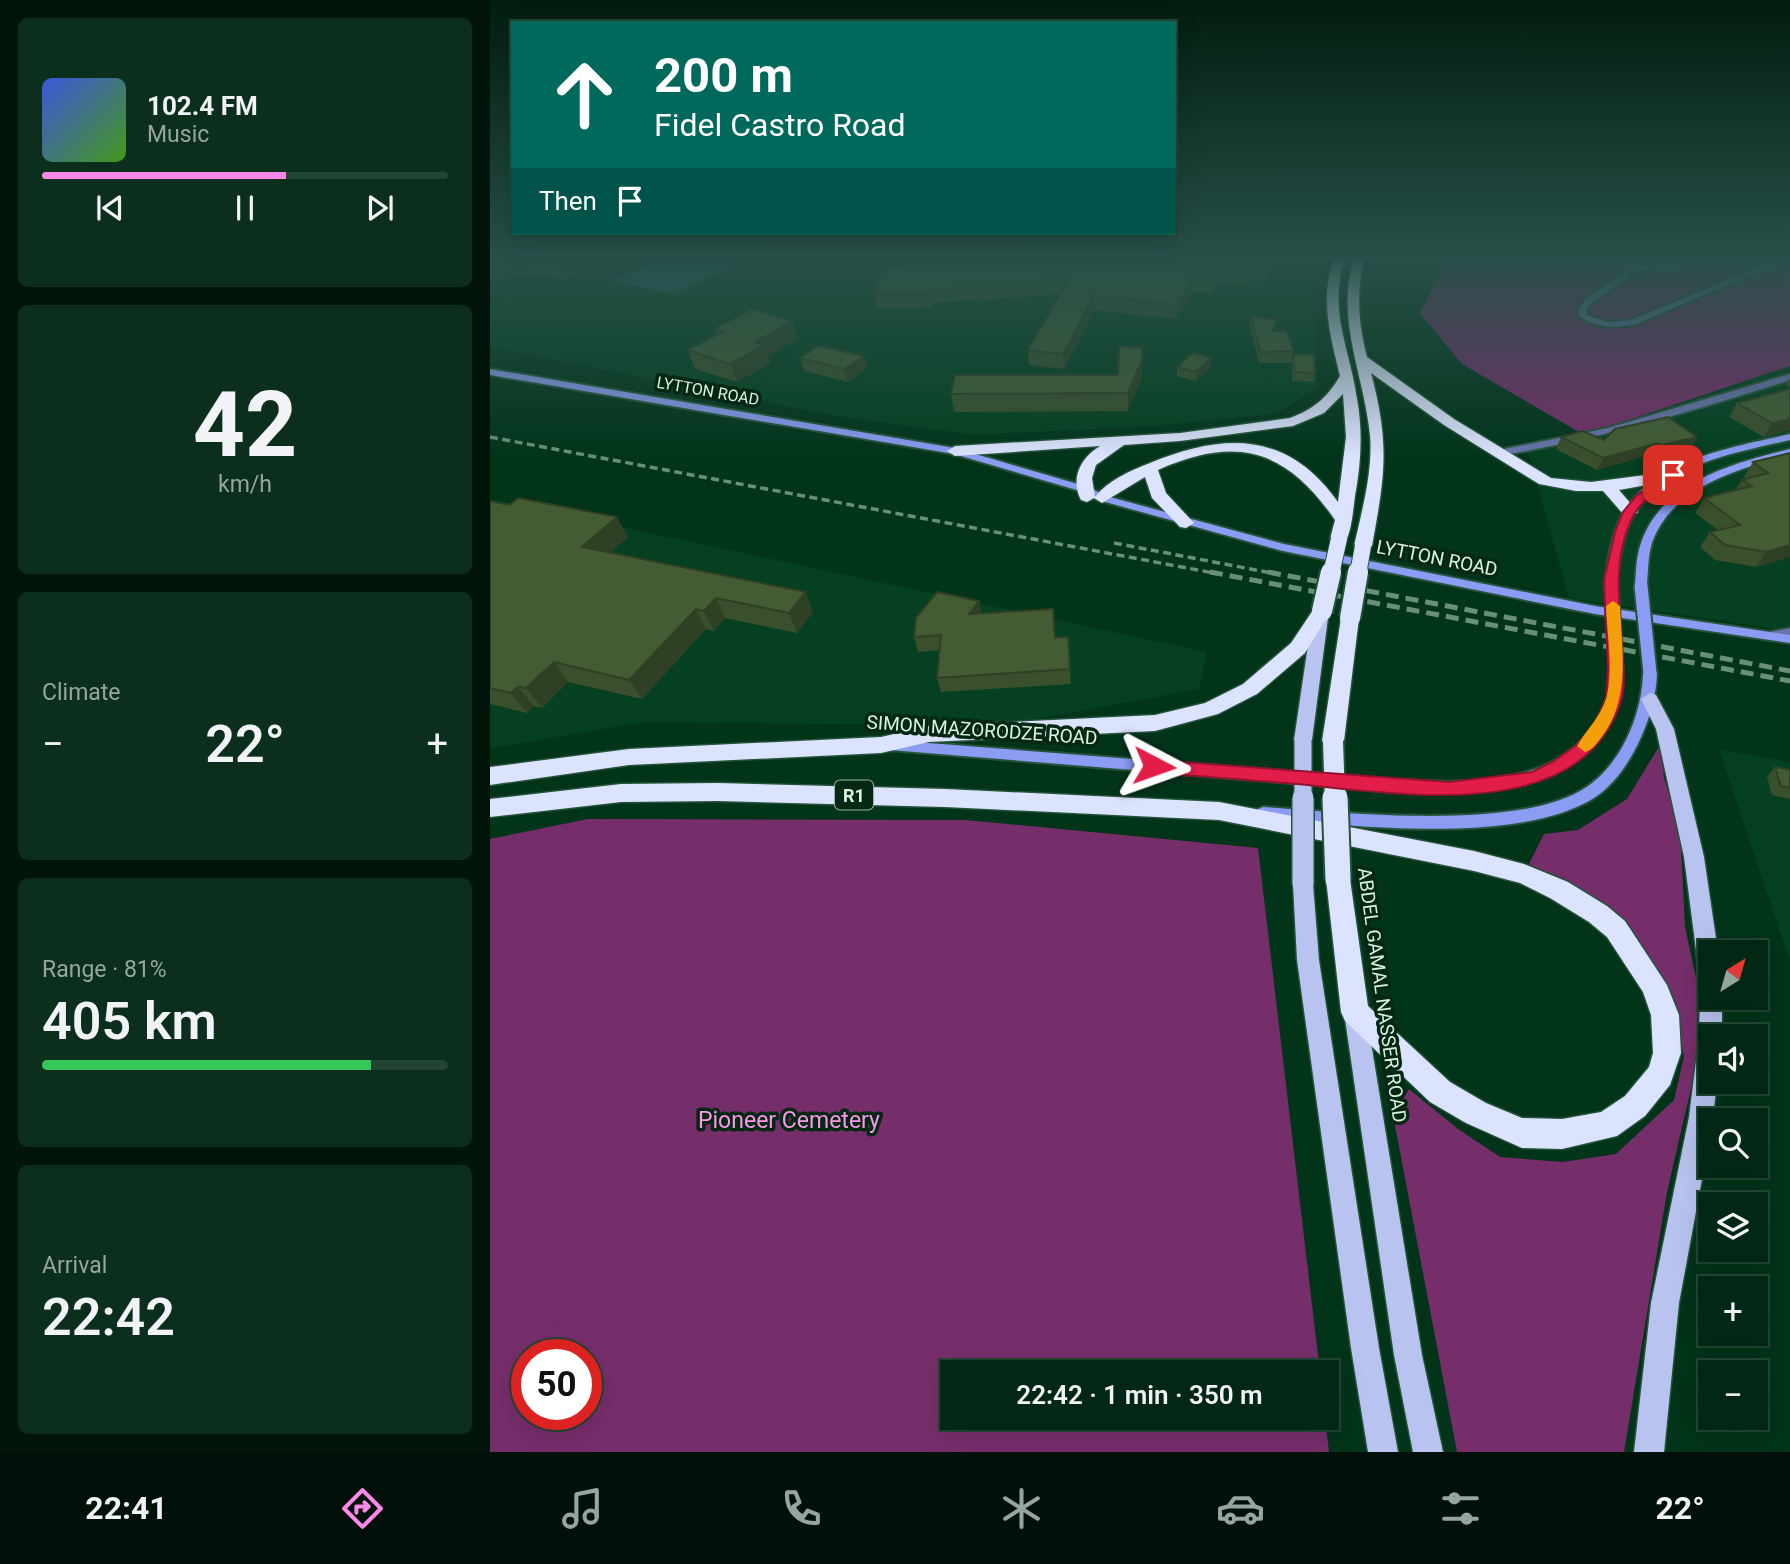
<!DOCTYPE html>
<html lang="en">
<head>
<meta charset="utf-8">
<style>
  :root { --surface:#022714; --page:#0c2f1d; --text:#f1f3f6; --muted:#96a5a0; --line:#234434; --accent:#fb87e6 }
  body { margin:0; font-family:Roboto,sans-serif; background:var(--page); color:var(--text); height:100vh; display:flex; flex-direction:column; font-size:26px; white-space:nowrap }
  * { box-sizing:border-box; margin:0 }
  p { font-size:23px; color:var(--muted) }
  .icon { flex:none; width:38px; height:38px; fill:none; stroke:currentColor; stroke-width:2; stroke-linecap:round; stroke-linejoin:round }
  .map { position:relative; flex:1; overflow:hidden }
  .sheet { display:flex; flex-direction:column; gap:18px; padding:18px; background:#01150b; width:490px }
  .sheet>* { flex:none }
  .top-card { position:absolute; left:21px; top:21px; width:665px; height:214px; border-radius:0px; box-shadow:0 7px 28px #0002,0 0 0 2px var(--line); background:#00695c; color:#fff; overflow:hidden }
  .needle { width:46px; rotate:37deg }
  .buttons { position:absolute; left:1208px; top:940px; display:grid; gap:14px }
  .buttons a { display:grid; place-items:center; width:70px; height:70px; border-radius:0px; background:var(--surface); box-shadow:0 7px 28px #0002,0 0 0 2px var(--line); font-size:35px }
  .speed { position:absolute; left:21px; top:1339px; display:flex; gap:14px; font-size:35px; font-weight:700; text-align:center }
  .speed>* { display:grid; place-content:center; width:91px; height:91px; border-radius:50%; background:var(--surface); box-shadow:0 7px 28px #0002,0 0 0 2px var(--line); line-height:1 }
  .speed .limit { border:10px solid #d22; background:#fff; color:#111 }
  .pin { position:absolute; display:grid; place-items:center; width:60px; height:60px; color:#fff; margin:-30px; border-radius:14px; box-shadow:0 4px 10px #0006 }
  .me { position:absolute; width:77px; margin:-38px; rotate:94deg; stroke-linejoin:round; filter:drop-shadow(0 0 5px #0008) }
  .turn { display:flex; align-items:center; gap:24px; height:147px; padding:0 28px; font-size:32px }
  .turn .icon { width:91px; height:91px; stroke-width:2.5 }
  .turn b { display:block; font-size:49px; line-height:60px }
  .then { display:flex; align-items:center; height:66px; padding:0 28px; background:#0003; gap:14px; font-size:26px }
  .big { font-size:52px; font-weight:600; line-height:1.1 }
  .sheet .card { flex:1; display:flex; flex-direction:column; justify-content:center; gap:10px; min-width:0; padding:0 24px; border-radius:10px; background:var(--page) }
  .sheet .dial { align-items:center; gap:0 }
  .dial b { font-size:91px; line-height:1 }
  .song { display:flex; align-items:center; gap:21px }
  .cover { width:84px; height:84px; border-radius:10px; background:linear-gradient(135deg,hsl(230 70% 55%),hsl(100 70% 35%)) }
  .played { height:7px; border-radius:4px; background:linear-gradient(90deg,var(--accent) 60%,var(--line) 60%) }
  .keys { display:flex; justify-content:space-around; direction:ltr }
  .heat { display:flex; justify-content:space-between; align-items:center; font-size:38px; direction:ltr }
  .charge { height:10px; border-radius:5px; background:linear-gradient(90deg,#34c759 81%,var(--line) 0) }
  .trip { position:absolute; left:450px; top:1360px; width:399px; height:70px; border-radius:0px; background:var(--surface); box-shadow:0 7px 28px #0002,0 0 0 2px var(--line); font-weight:600; line-height:70px; text-align:center }
  .dock { display:flex; height:112px; justify-content:space-around; align-items:center; background:#011008; color:var(--muted) }
  .dock .icon { width:49px; height:49px }
  .dock .active { color:var(--accent) }
  .dock b { font-size:32px; color:var(--text) }
  main { display:flex; flex:1; min-height:0 }
  .map>svg:first-child { display:block }
  .built { fill:#044021 }
  .green { fill:#762e6a; fill-rule:evenodd }
  .water { fill:#186777 }
  .lines { fill:none; stroke-linecap:round; stroke-linejoin:round }
  .street-casing { stroke:#25523a; stroke-width:4 }
  .secondary-casing { stroke:#25523a; stroke-width:4 }
  .primary-casing { stroke:#25523a; stroke-width:3 }
  .highway-casing { stroke:#25523a; stroke-width:3 }
  .street { fill:#6873a9; fill-rule:evenodd }
  .secondary { fill:#8b9cf2; fill-rule:evenodd }
  .primary { fill:#b8c3ef; fill-rule:evenodd }
  .highway { fill:#dce3fe; fill-rule:evenodd }
  .rail-far1 { stroke:#6a8f79; stroke-width:3.5; stroke-dasharray:8 4.5; stroke-linecap:butt }
  .rail { stroke:#6a8f79; stroke-width:5; stroke-dasharray:13 7; stroke-linecap:butt }
  .secondary-bridge-casing { stroke:#25523a; stroke-width:17; stroke-linecap:butt }
  .primary-bridge-far1-casing { stroke:#25523a; stroke-width:20; stroke-linecap:butt }
  .primary-bridge-casing { stroke:#25523a; stroke-width:24; stroke-linecap:butt }
  .highway-bridge-far2-casing { stroke:#25523a; stroke-width:18; stroke-linecap:butt }
  .highway-bridge-far1-casing { stroke:#25523a; stroke-width:24; stroke-linecap:butt }
  .highway-bridge-casing { stroke:#25523a; stroke-width:29; stroke-linecap:butt }
  .secondary-bridge { stroke:#8b9cf2; stroke-width:13 }
  .primary-bridge-far1 { stroke:#b8c3ef; stroke-width:17 }
  .primary-bridge { stroke:#b8c3ef; stroke-width:21 }
  .highway-bridge-far2 { stroke:#dce3fe; stroke-width:16 }
  .highway-bridge-far1 { stroke:#dce3fe; stroke-width:20 }
  .highway-bridge { stroke:#dce3fe; stroke-width:25 }
  .wall { fill:#3a4f2c }
  .shaded-wall { fill:#2f4024 }
  .building { fill:#435c33; stroke:#2f4024; stroke-width:2 }
  .route { fill:#e11d48; stroke:#92132f; stroke-width:2 }
  .slow { fill:#f59e0b }
  .labels { text-anchor:middle; dominant-baseline:central; stroke-width:7; stroke-linejoin:round; paint-order:stroke }
  .far-street-label { font-size:16px; fill:#daf2e0; stroke:#042814 }
  .shield { fill:#042814; stroke:#9ab5a3; stroke-width:2 }
  .shield-label { font-size:18px; font-weight:bold; fill:#daf2e0 }
  .street-label { font-size:19px; fill:#daf2e0; stroke:#042814 }
  .near-park-label { font-size:23px; fill:#fb96e8; stroke:#042814 }
</style>
</head>
<body>
<main>
<section class="sheet">
<div class="card">
<div class="song"><i class="cover"></i><div><b>102.4 FM</b><p>Music</p></div></div>
<div class="played"></div>
<div class="keys"><svg class="icon" aria-label="previous" viewBox="0 0 24 24"><path d="M18 5L8 12l10 7zM5 5v14"/></svg><svg class="icon" aria-label="pause" viewBox="0 0 24 24"><path d="M8 5v14M16 5v14"/></svg><svg class="icon" aria-label="next" viewBox="0 0 24 24"><path d="M6 5l10 7-10 7zM19 5v14"/></svg></div>
</div>
<div class="card dial"><b>42</b><p>km/h</p></div>
<div class="card"><p>Climate</p>
<div class="heat"><a>−</a><b class="big">22°</b><a>+</a></div>
</div>
<div class="card"><p>Range · 81%</p><b class="big">405 km</b><div class="charge"></div></div>
<div class="card"><p>Arrival</p><b class="big">22:42</b></div>
</section>
<div class="map">
<svg width="1300" height="1452" viewBox="0 0 1300 1452">
  <rect width="100%" height="100%" fill="#02341a"/>
  <path class="built" d="M0,256H832L823,281L827,388L786,414L664,426L484,435L346,416L0,347Z
    M1300,366V631L1079,598L1038,451L1094,435Z
    M0,499L717,652L709,689L509,726L154,722L0,748Z
    M1229,750L1300,762V961Z"/>
  <path class="green" d="M959,256H1119L1154,262L1155,257L1300,256V366L1094,435L972,364L930,313Z
    M1170,745L1174,778L1190,830L1195,927L1208,988L1206,1067L1177,1192L1134,1452H967L903,1115L919,1089L968,1129L1010,1157L1073,1162L1126,1154L1184,1100L1194,1056L1180,996L1158,955L1116,907L1039,864L1054,834L1088,830L1137,799Z
    M98,819L476,820L768,848L830,1372H462V1418H835L839,1452H0V839ZM37,1354H96V1414H37Z"/>
  <path class="water" d="M178,256H262L184,294L121,281Z"/>
  <g class="lines">
    <defs>
      <path id="street" d="M1219,256H1228L1215,263L1147,271L1102,303L1097,308V315L1118,322L1141,320L1295,256H1300V259L1146,324C1126,328 1105,329 1089,316V308L1096,299L1142,267L1213,259Z
        M1300,374V380C1204,411 1108,439 1009,456L1004,453L1009,450L1118,428Z
        M1300,628V636L1278,640L1272,636L1274,633Z"/>
      <path id="secondary" d="M0,369L465,448L598,487L616,496L794,544L1105,606L1300,635V643L1105,614L793,551L608,500L590,491L464,454L0,375Z
        M1300,434V440C1248,452 1176,464 1145,513C1133,532 1130,558 1127,581L1125,584H1117L1115,581C1118,558 1122,533 1133,513C1165,459 1244,447 1300,434Z
        M1300,449V455C1249,469 1182,486 1162,543C1158,556 1158,572 1157,586L1155,589H1147L1145,586C1146,572 1146,557 1151,543C1172,481 1244,463 1300,449Z
        M1126,663L1133,668C1132,678 1133,690 1130,700C1100,795 992,796 910,792L400,750L395,749L393,745L395,741L400,740L910,780C984,784 1087,786 1116,700C1120,690 1119,678 1119,668Z
        M1160,668L1167,673C1166,696 1161,714 1152,735C1142,758 1126,784 1104,798C1026,846 863,825 773,819L768,817L765,813L768,809L773,807C853,812 1028,832 1095,788C1131,765 1152,715 1153,673Z"/>
      <path id="primary" d="M830,613L838,618L822,740L819,745H807L804,740L822,618Z
        M1160,693L1166,695L1184,729L1214,857L1228,952H1220V983L1212,980L1209,973L1194,857L1166,729L1151,699Z
        M813,875L820,878L823,884L829,960L889,1348L908,1452H878L861,1348L807,960L803,884L806,878Z
        M1220,988V998H1232V1036H1220V1082H1227L1223,1117L1220,1120V1136L1189,1303L1174,1452H1144L1161,1303L1199,1117L1209,1037L1210,998L1213,990Z
        M865,1001L873,1004L876,1012L932,1355L953,1452H923L904,1355L854,1012L857,1004Z"/>
      <path id="highway" d="M845,256H855C838,313 859,344 867,399C873,431 871,464 865,496C863,510 862,530 855,543H843L840,539L845,520C796,449 747,435 668,470L676,493L704,523L696,528L690,527L662,498L655,477L612,503L604,498L597,502L591,500C580,479 590,458 610,446L465,456L457,451L465,446L690,433L800,418C824,409 837,398 850,376C840,334 829,298 845,256ZM853,394L856,437L848,502C797,430 733,433 660,463C640,471 618,480 605,497L602,478L606,465L634,445L690,441L803,426L834,413Z
        M865,256H875C866,291 868,322 877,357L964,419L1061,478L1101,482L1179,472L1187,477L1185,480L1129,490L1148,512L1140,517L1134,515L1113,491H1086L1049,484L954,425L881,373C900,444 895,475 882,546L873,551L867,550L864,546C872,510 883,472 880,435C874,373 844,318 865,256Z
        M832,605L839,607L841,611L815,653L767,694L728,714L665,731L439,742L391,753L139,765L0,785V767L139,749L391,737L439,726L665,715L715,703L753,684L801,643L825,607Z
        M860,612L867,614L869,618L854,741L851,747L843,749L835,747L832,741L851,618L853,614Z
        M228,783L455,789L729,802L984,851L1034,864L1078,882L1117,906L1135,921L1177,985L1189,1015L1191,1053L1180,1085L1155,1116L1127,1136L1072,1149L1032,1148L976,1123L940,1102L855,1021L851,1012L836,879L839,872L848,868L857,872L860,879L878,1006L960,1082L996,1103L1032,1118L1072,1119L1111,1112L1135,1096L1159,1067L1163,1053L1161,1015L1153,992L1117,937L1099,922L1060,898L1030,883L984,871L729,820L455,807L228,801L131,802L0,817V799L131,784Z"/>
    </defs>
    <use href="#street" class="street-casing"/>
    <use href="#secondary" class="secondary-casing"/>
    <use href="#primary" class="primary-casing"/>
    <use href="#highway" class="highway-casing"/>
    <use href="#street" class="street"/>
    <use href="#secondary" class="secondary"/>
    <use href="#primary" class="primary"/>
    <use href="#highway" class="highway"/>
    <path class="rail-far1" d="M0,437L729,574
      M624,543L787,574"/>
    <path class="rail" d="M720,572L1300,681
      M778,572L1300,671"/>
    <defs>
      <path id="secondary-bridge" d="M1121,581L1126,668
        M1151,586L1160,673"/>
      <path id="primary-bridge-far1" d="M813,740V800"/>
      <path id="primary-bridge" d="M813,798V884"/>
      <path id="highway-bridge-far2" d="M841,574L849,539
        M868,574L873,546"/>
      <path id="highway-bridge-far1" d="M832,611L841,572
        M860,618L868,572
        M843,741L845,800"/>
      <path id="highway-bridge" d="M845,798L848,879"/>
    </defs>
    <use href="#secondary-bridge" class="secondary-bridge-casing"/>
    <use href="#primary-bridge-far1" class="primary-bridge-far1-casing"/>
    <use href="#primary-bridge" class="primary-bridge-casing"/>
    <use href="#highway-bridge-far2" class="highway-bridge-far2-casing"/>
    <use href="#highway-bridge-far1" class="highway-bridge-far1-casing"/>
    <use href="#highway-bridge" class="highway-bridge-casing"/>
    <use href="#secondary-bridge" class="secondary-bridge"/>
    <use href="#primary-bridge-far1" class="primary-bridge-far1"/>
    <use href="#primary-bridge" class="primary-bridge"/>
    <use href="#highway-bridge-far2" class="highway-bridge-far2"/>
    <use href="#highway-bridge-far1" class="highway-bridge-far1"/>
    <use href="#highway-bridge" class="highway-bridge"/>
  </g>
  <path class="wall" d="M0,256H136L115,263L109,260L76,279L37,274L12,280L0,279Z
    M412,266H779L778,280L762,281L761,286L725,285L722,293L701,292L686,319L604,310L574,369L539,365L538,350L571,294L443,303V307L387,309L384,294Z
    M761,316L785,331L803,351V354L825,373L824,382L802,381V363H769L760,327Z
    M302,321L308,339L278,356L280,363L247,382L205,369L198,350L226,335L224,329Z
    M310,358L377,368L358,382L314,371Z
    M687,367H721L706,381L687,376Z
    M652,377L638,411L464,412L461,394Z
    M1300,378V387L1296,385Z
    M1300,389V430L1274,437L1239,417L1247,403Z
    M1071,437L1114,440L1207,437L1201,449L1166,457L1162,454L1107,470L1066,449Z
    M1300,453V557L1266,567L1225,560L1210,547L1220,532L1228,530L1205,513L1214,498L1245,490L1252,480L1256,479L1254,477L1263,462Z
    M0,501L138,537L120,553L323,612L307,633L235,618L224,631L216,629L152,699L78,682L52,708L44,706L37,713L0,704Z
    M489,601L491,613L566,638L578,637L581,684L451,692L447,678L450,650L428,652L424,637Z
    M1285,767L1300,770V799L1282,795L1277,777Z"/>
  <path class="shaded-wall" d="M85,256H107L109,260L76,279L69,264Z
    M111,256H136L115,263Z
    M30,259L37,274L12,280L4,265Z
    M726,271L725,285L722,293L723,279Z
    M702,278L701,292L686,319L687,305Z
    M604,295V310L574,369L573,354Z
    M302,321L308,339L278,356L280,363L247,382L240,364L265,342Z
    M374,356L377,368L358,382L354,369Z
    M721,358V367L706,381V372Z
    M652,360V377L638,411V393Z
    M1300,419V430L1274,437L1282,423Z
    M1207,437L1201,449L1166,457L1172,445Z
    M1168,443L1162,454L1107,470L1113,458Z
    M127,517L138,537L104,567L92,547Z
    M1300,545V557L1266,567L1276,552Z
    M316,592L323,612L307,633L299,613Z
    M226,598L235,618L224,631L214,611Z
    M489,601L492,616L479,614Z
    M206,609L216,629L152,699L139,680Z
    M64,662L78,682L52,708L36,688Z
    M28,687L44,706L37,713L21,693Z"/>
  <path class="building" d="M0,256H85L69,264L30,259L4,265H0Z
    M415,256H773L779,266L762,267V272L726,271L723,279L702,278L687,305L604,295L573,354L538,350L579,279L440,289V293L384,294L393,266H412Z
    M262,309L302,321L265,342L274,345L240,364L198,350L233,332L224,329Z
    M761,316L787,320L783,331H797L803,351L770,352Z
    M328,346L374,356L354,369L310,358Z
    M629,346L652,348V360L638,393L461,394L465,375H628Z
    M703,353L721,358L706,372L687,367Z
    M803,354L824,355L825,373L804,372Z
    M1300,389V419L1287,422L1282,423L1247,403Z
    M1178,417L1207,437L1172,445L1168,443L1113,458L1071,437L1093,431L1114,440L1125,429Z
    M1300,453V545L1276,552L1235,545L1220,532L1250,525L1214,498L1262,486L1252,480L1278,473L1263,462Z
    M28,498L127,517L92,547L316,592L299,613L226,598L214,611L206,609L139,680L64,662L36,688L28,687L21,693L0,688V501L20,505Z
    M447,592L489,601L479,614L563,609L565,638L578,637L580,669L447,678L451,635L424,637L426,618Z
    M1285,767L1300,770V788L1291,786Z"/>
  <linearGradient id="sky" x2="0" y2="1"><stop stop-color="#011d0e"/><stop offset="0.56" stop-color="#285049"/><stop offset="1" stop-color="#285049" stop-opacity="0"/></linearGradient>
  <rect width="1300" height="459" fill="url(#sky)"/>
  <path class="route" d="M1179,473L1189,475C1176,489 1155,496 1145,513C1122,553 1129,604 1132,648C1133,664 1136,685 1131,701C1090,831 897,791 795,783C765,781 736,778 706,776C690,775 673,776 658,771L656,766L658,762L664,760L959,782L1042,772L1064,761L1088,744L1105,723L1116,699L1118,668L1114,580L1125,532L1133,512L1146,496Z"/>
  <path class="slow" d="M1123,601L1130,606C1132,651 1141,700 1111,738C1106,744 1103,750 1095,752L1087,746C1096,730 1110,718 1116,699C1124,671 1117,635 1116,606Z"/>
  <g class="labels">
    <g class="far-street-label">
      <text transform="translate(218 391) rotate(10)">LYTTON ROAD</text>
    </g>
    <rect class="shield" x="345" y="780.5" width="38" height="29" rx="5"/>
    <g class="shield-label">
      <text x="364" y="795">R1</text>
    </g>
    <g class="street-label">
      <text transform="translate(947 558) rotate(11)">LYTTON ROAD</text>
      <text transform="translate(492 730) rotate(4)">SIMON MAZORODZE ROAD</text>
      <text transform="translate(892 995) rotate(82)">ABDEL GAMAL NASSER ROAD</text>
    </g>
    <g class="near-park-label">
      <text x="299" y="1120">Pioneer Cemetery</text>
    </g>
  </g>
</svg>
<div class="buttons">
<a><svg class="needle" viewBox="-14 -14 28 28"><path d="M0-13l5 13h-10z" fill="#e53935"/><path d="M0 13l5-13h-10z" fill="#96a5a0"/></svg></a>
<a><svg class="icon" aria-label="sound" viewBox="0 0 24 24"><path d="M4 9h4l5-4v14l-5-4H4zM17 9q2 3 0 6"/></svg></a>
<a><svg class="icon" aria-label="search" viewBox="0 0 24 24"><circle cx="10" cy="10" r="6"/><path d="M15 15l6 6"/></svg></a>
<a><svg class="icon" aria-label="layers" viewBox="0 0 24 24"><path d="M12 4l9 5-9 5-9-5zM3 14l9 5 9-5"/></svg></a>
<a>+</a>
<a>−</a>
</div>
<div class="speed"><div class="limit">50</div></div>
<div class="pin" style="left:1183px;top:475px;background:#d93025"><svg class="icon" aria-label="arrive" viewBox="0 0 24 24"><path d="M6 21V4h12l-3 4 3 4H6"/></svg></div>
<svg class="me" style="left:664px;top:766px" viewBox="-20 -20 40 40"><path d="M0-17L14 15 0 8-14 15z" fill="#e11d48" stroke="#fff" stroke-width="4"/></svg>
<div class="trip">22:42 · 1 min · 350 m</div>
<div class="top-card">
<div class="turn"><svg class="icon" aria-label="ahead" viewBox="0 0 24 24"><path d="M12 20V5M6 11l6-6 6 6"/></svg><div><b>200 m</b>Fidel Castro Road</div></div>
<div class="then">Then<svg class="icon" aria-label="arrive" viewBox="0 0 24 24"><path d="M6 21V4h12l-3 4 3 4H6"/></svg></div>
</div>
</div>
</main>
<nav class="dock">
<b>22:41</b>
<svg class="icon active" aria-label="directions" viewBox="0 0 24 24"><path d="M12 3l9 9-9 9-9-9zM9 14v-3h6M13 9l2 2-2 2"/></svg>
<svg class="icon" aria-label="music" viewBox="0 0 24 24"><path d="M9 18V5l10-2v13"/><circle cx="6" cy="18" r="3"/><circle cx="16" cy="16" r="3"/></svg>
<svg class="icon" aria-label="phone" viewBox="0 0 24 24"><path d="M5 4h4l2 5-3 2q2 4 5 5l2-3 5 2v4C11 20 4 13 5 4z"/></svg>
<svg class="icon" aria-label="climate" viewBox="0 0 24 24"><path d="M12 3v18M4 7l16 10M4 17L20 7"/></svg>
<svg class="icon" aria-label="car" viewBox="0 0 24 24"><path d="M5 17H2v-5l4-1 3-4h7l3 4 3 1v5h-3M9 17h6M6 11h13"/><circle cx="7" cy="17" r="2"/><circle cx="17" cy="17" r="2"/></svg>
<svg class="icon" aria-label="filters" viewBox="0 0 24 24"><path d="M4 7h16M4 17h16"/><circle cx="9" cy="7" r="2"/><circle cx="15" cy="17" r="2"/></svg>
<b>22°</b>
</nav>
</body>
</html>
